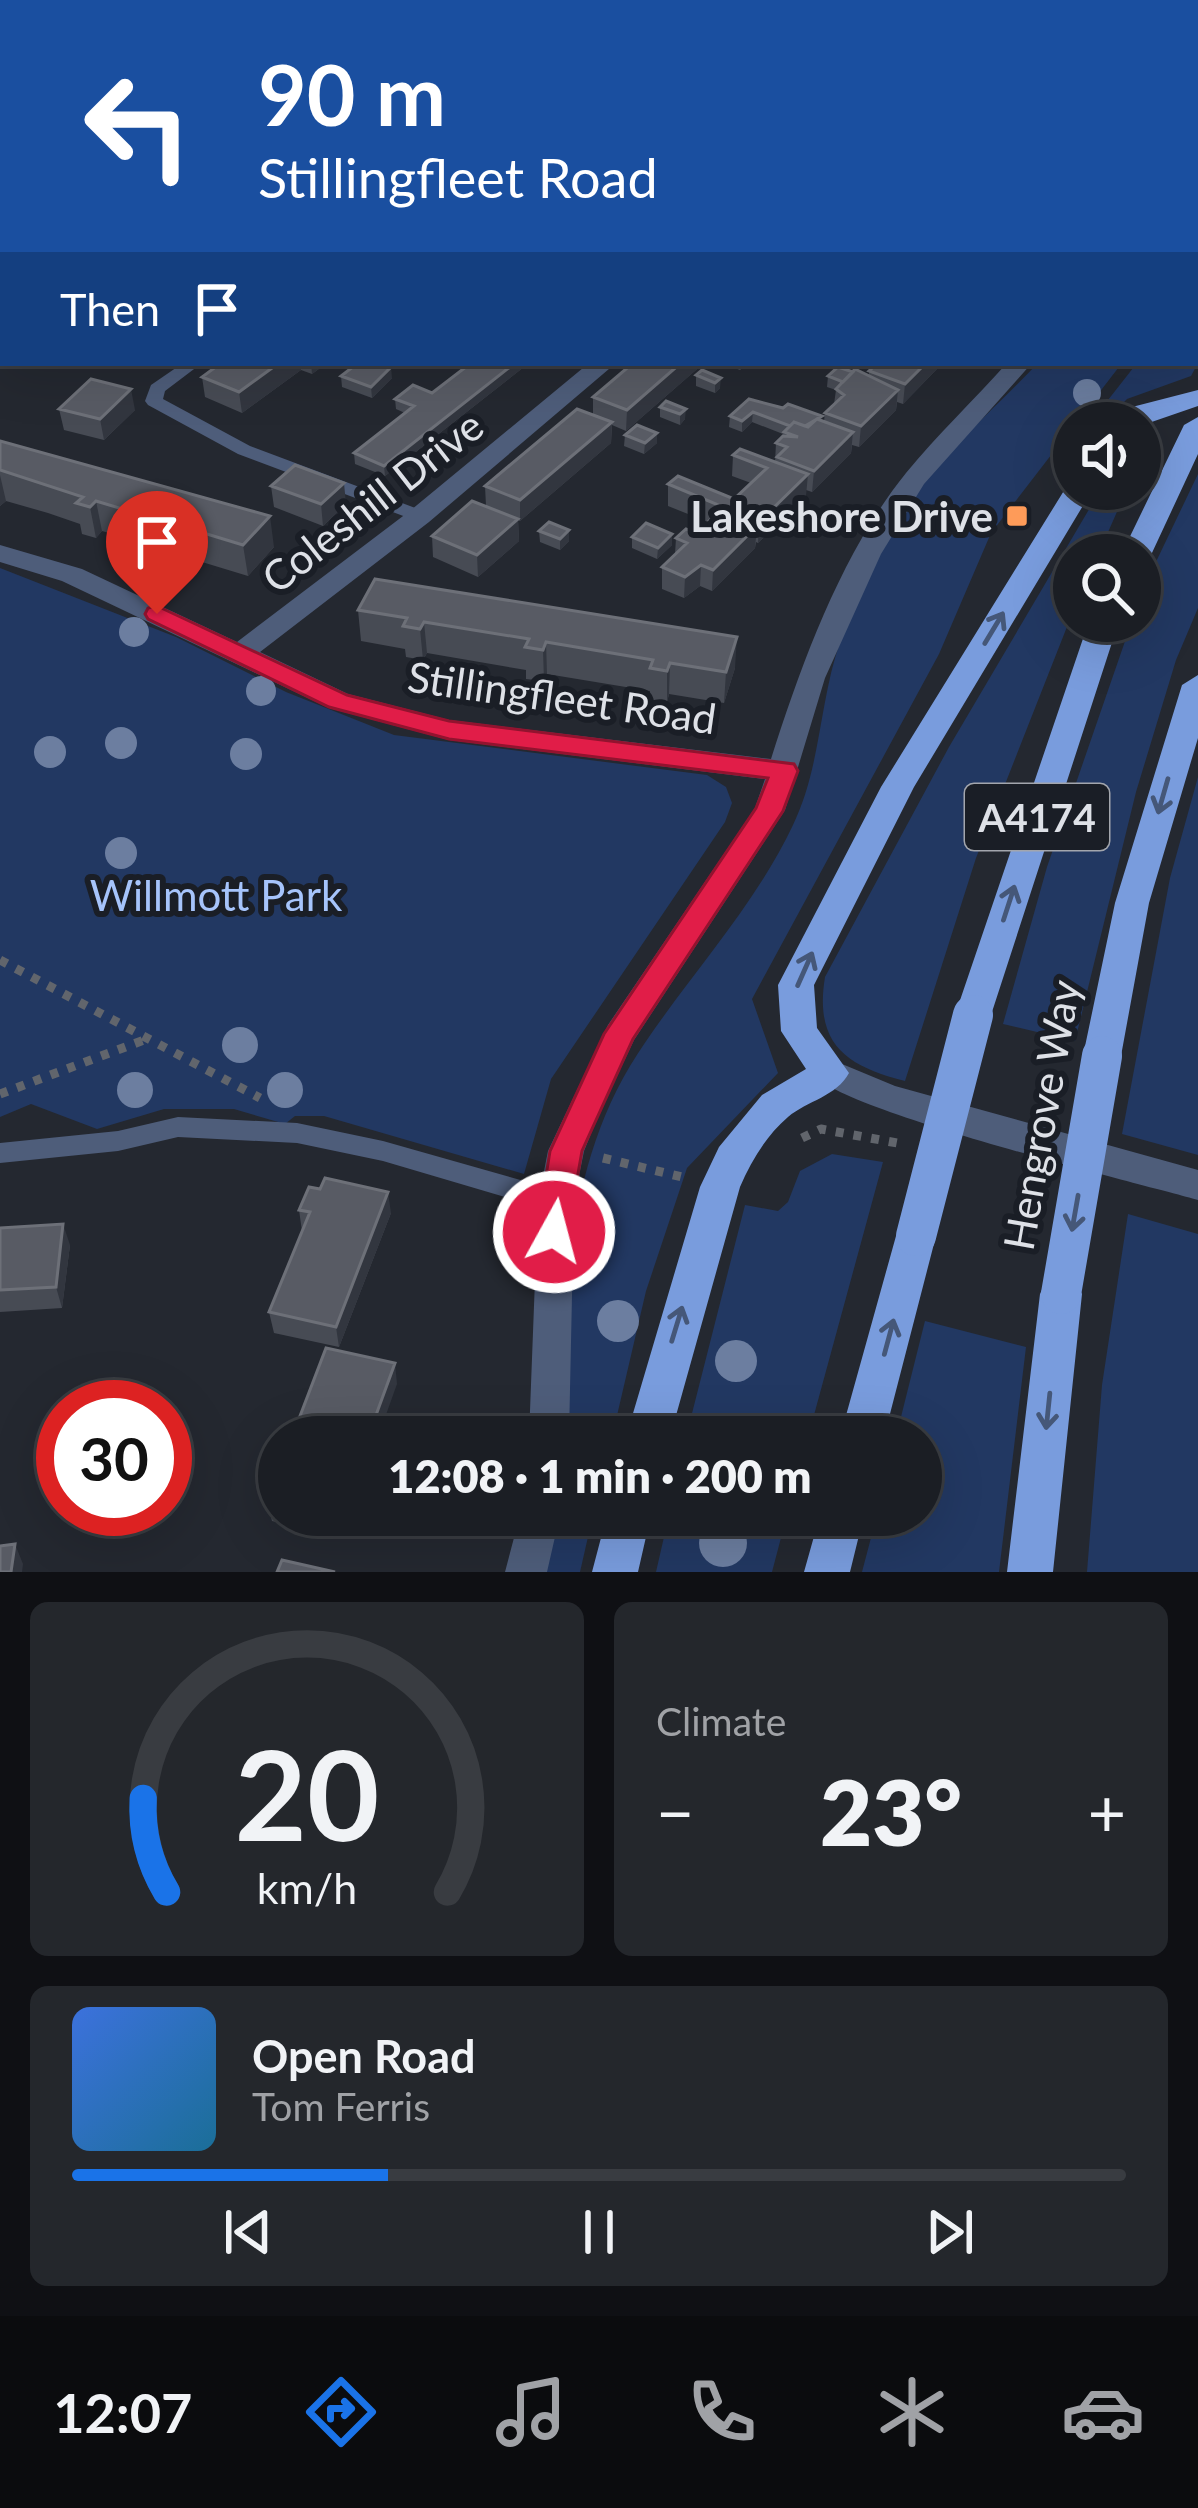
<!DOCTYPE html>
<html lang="en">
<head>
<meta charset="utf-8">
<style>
  :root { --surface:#1b1e24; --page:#24272c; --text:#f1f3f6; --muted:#a0a2a6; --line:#393c41; --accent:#1a73e8 }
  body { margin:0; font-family:Lato,sans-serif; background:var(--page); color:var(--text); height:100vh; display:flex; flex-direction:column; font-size:45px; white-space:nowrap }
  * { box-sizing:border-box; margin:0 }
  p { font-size:39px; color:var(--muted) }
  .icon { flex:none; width:66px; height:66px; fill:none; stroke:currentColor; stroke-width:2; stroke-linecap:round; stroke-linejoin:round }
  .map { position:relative; height:1572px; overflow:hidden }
  .sheet { display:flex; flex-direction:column; gap:30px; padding:30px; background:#0f1014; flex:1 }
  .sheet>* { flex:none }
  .guide { position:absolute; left:0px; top:0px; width:1200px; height:366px; box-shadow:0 12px 48px #0002,0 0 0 3px var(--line); background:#1a4fa0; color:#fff; overflow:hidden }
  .tools { position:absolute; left:1053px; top:402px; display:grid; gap:24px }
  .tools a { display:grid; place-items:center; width:108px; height:108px; border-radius:50%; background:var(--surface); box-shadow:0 12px 48px #0002,0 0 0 3px var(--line); font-size:60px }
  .speed { position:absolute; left:36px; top:1380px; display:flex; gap:24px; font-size:60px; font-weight:700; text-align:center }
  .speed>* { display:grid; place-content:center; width:156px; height:156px; border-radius:50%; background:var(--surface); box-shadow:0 12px 48px #0002,0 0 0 3px var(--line); line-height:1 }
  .speed .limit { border:18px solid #d22; background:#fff; color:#111 }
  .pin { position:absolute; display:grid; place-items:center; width:102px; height:102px; color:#fff; margin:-123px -51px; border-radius:50% 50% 50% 0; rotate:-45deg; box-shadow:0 0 12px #0007 }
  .pin .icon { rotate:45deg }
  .me { position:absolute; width:132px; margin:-66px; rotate:7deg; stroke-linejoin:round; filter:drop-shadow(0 0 9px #0008) }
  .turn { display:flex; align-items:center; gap:42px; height:252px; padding:0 60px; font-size:54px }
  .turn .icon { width:156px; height:156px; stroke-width:2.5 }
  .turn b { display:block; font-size:84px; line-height:102px }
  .then { display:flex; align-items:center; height:114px; padding:0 60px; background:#0003; gap:24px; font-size:45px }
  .big { font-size:90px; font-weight:800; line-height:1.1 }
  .sheet .card { flex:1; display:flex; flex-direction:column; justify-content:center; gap:18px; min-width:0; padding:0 42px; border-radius:18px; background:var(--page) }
  .sheet .dial { align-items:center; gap:0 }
  .dial svg { height:312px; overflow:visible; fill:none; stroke:var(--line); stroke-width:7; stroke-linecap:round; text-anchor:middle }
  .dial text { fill:var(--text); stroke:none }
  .song { display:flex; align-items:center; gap:36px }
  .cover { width:144px; height:144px; border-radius:18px; background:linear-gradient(135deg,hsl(220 70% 55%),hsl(200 70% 35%)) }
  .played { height:12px; border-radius:6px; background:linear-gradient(90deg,var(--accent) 30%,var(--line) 30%) }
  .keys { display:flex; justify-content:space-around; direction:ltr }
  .heat { display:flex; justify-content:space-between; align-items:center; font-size:66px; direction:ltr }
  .sheet .tiles { flex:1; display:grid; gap:30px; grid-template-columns:1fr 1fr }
  .card:last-child { grid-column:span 2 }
  .trip { position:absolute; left:258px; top:1416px; width:684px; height:120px; border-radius:60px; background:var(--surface); box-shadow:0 12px 48px #0002,0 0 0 3px var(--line); font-weight:800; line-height:120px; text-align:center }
  .dock { display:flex; height:192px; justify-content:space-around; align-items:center; background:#0b0c0e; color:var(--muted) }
  .dock .icon { width:84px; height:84px }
  .dock .current { color:var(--accent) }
  .dock b { font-size:54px; color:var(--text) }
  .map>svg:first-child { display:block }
  .green { fill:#223862 }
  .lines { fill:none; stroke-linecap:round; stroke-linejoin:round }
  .path { stroke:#61656c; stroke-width:9; stroke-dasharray:8 10; stroke-linecap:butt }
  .service { fill:#4e5d7a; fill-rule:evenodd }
  .minor { fill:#4e5d7a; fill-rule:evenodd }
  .trunk { fill:#799cdd; fill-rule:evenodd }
  .trunk-bridge { stroke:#799cdd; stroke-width:40 }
  .tree { fill:#6c7ea0 }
  .wall { fill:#474b54 }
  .shaded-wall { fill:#32363f }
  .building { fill:#585b64; stroke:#6d7078; stroke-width:3 }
  .oneway { stroke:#455778 }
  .route { fill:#e11d48; stroke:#92132f; stroke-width:3 }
  .poi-dot { fill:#fe9b59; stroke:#1a1e26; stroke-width:4.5 }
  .labels { text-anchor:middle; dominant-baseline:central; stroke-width:12; stroke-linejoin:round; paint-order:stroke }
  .shield { fill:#1a1e26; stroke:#a3a6ad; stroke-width:3 }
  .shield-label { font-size:39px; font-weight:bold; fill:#dee1e7 }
  .street-label { font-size:42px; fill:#dee1e7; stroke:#1a1e26 }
  .poi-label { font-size:42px; font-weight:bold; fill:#dee1e7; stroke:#1a1e26; text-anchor:end }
  .park-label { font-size:42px; fill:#a6c4fb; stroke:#1a1e26 }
</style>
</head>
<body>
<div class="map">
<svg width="1198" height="1572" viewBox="0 0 1198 1572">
  <rect width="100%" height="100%" fill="#242830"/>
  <path class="green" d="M1198,284V363L1191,376L1127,399L1103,423H1090L1137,363H1197Z
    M1038,363H1122L991,533L939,654L752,999L778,1073L687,1168L646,1291L612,1437H559C565,1311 563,1178 630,1066C680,985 752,912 793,825C821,767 819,703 840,642C860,586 888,528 925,481C958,439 1001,402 1038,363Z
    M1198,474V608L1176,660L1136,792L1075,1041L1003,1024L1047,867L1132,621H1140L1143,589Z
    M1101,489H1127L1098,555H1074V609L976,858L905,1081C846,1066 814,1044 825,977L949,747Z
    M0,568L176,637L286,692L394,735L707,775L726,787L732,803L725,822L551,1079L524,1174L324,1116H295L285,1124L234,1109H164L97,1129L31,1104L0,1117Z
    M1198,777V1155L1122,1134L1170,878Z
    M832,1154L883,1162L808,1437H686L745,1205L778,1211L788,1202L800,1171Z
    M1128,1214L1198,1234V1572H1087L1102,1385Z
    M925,1321L1026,1347L999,1572H862L877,1515H921V1437H896Z
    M554,1515H593L580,1572H541Z
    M669,1515H787L772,1572H656Z"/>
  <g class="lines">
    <path class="path" d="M0,960L260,1098
      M0,1094L144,1040
      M802,1138L821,1129L897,1143
      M603,1158L682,1177"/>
    <path class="service" d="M183,363H202L165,391L163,399L250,446L426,512L429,516L426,520H414L238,454L148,405L145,401L151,385Z
      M178,1117L297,1123L383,1141L556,1190L565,1194L569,1201L565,1208L556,1212L383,1161L297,1143L178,1137L118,1151L0,1163V1143L118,1131Z"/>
    <path class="minor" d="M312,0H330L331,3H313Z
      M880,0H907L909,3H882Z
      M3,21V33L0,34V22Z
      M1197,135H1198V148H1197Z
      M1198,172V185H1197V172Z
      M3,293V308L0,309V294Z
      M589,363H616L429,522L260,652L348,694L449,720L771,759C802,662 841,554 906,473C937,435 974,400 1007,363H1032L924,484L881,554L825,678L785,810L634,1040L598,1116L584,1151L574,1201L569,1437H529L538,1201L548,1151L608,1025L755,808L765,779L449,740L329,708L62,581L0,562V545L82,569L237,642L411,510Z
      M830,1059L895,1086L1198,1170V1200C1141,1184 832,1109 813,1073L818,1063Z
      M520,1515H560L547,1572H505Z"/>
    <path class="trunk" d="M1198,390V406L1140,426L1113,423L1132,407Z
      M1198,417V454L1151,555L1140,563V555H1121L1184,425Z
      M1074,482V489H1093L914,787L814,985L817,1028L849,1073C837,1096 807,1101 788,1117C766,1136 751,1161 740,1187L670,1437H626L700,1187L719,1147L762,1095L806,1069L781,1031L778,985L881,787L1065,489Z
      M1089,621H1119L991,1015L986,1025L973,1029L960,1025L955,1015Z
      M1198,675V738L1149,903L1121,1056L1115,1066L1102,1071L1089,1066L1083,1056L1115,903L1182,685Z
      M916,1219L930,1224L936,1236L884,1437H840L896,1236L902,1224Z
      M1061,1276L1076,1281L1082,1294L1053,1572H1007L1040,1294L1046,1281Z
      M607,1515H651L638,1572H592Z
      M820,1515H864L850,1572H804Z"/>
    <path class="trunk-bridge" d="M916,1236L973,1015
      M1061,1294L1102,1056"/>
  </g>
  <g class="tree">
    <circle cx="1087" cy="393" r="14"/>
    <circle cx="134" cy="632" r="15"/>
    <circle cx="261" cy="691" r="15"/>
    <circle cx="121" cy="743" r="16"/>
    <circle cx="50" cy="752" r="16"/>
    <circle cx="246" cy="754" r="16"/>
    <circle cx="121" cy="853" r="16"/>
    <circle cx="240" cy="1045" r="18"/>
    <circle cx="135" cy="1090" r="18"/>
    <circle cx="285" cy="1090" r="18"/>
    <circle cx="618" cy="1321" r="21"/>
    <circle cx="736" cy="1361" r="21"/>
    <circle cx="723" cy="1543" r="24"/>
  </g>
  <path class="wall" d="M1093,0H1168L1167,3H1092Z
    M3,313V349L0,348V315Z
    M221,363H327L312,374L301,370L242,413L205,397L202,377Z
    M471,363H529L385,476L355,464L354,453L405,413L396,409L395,399L432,393Z
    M633,363H704L626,431L612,425L611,443L520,521L518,520L519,541L478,577L433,557L432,536L486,506L485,486L593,415V397Z
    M721,363H748L740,370Z
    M937,369L903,404L897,402L896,410L859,447L852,445L851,453L812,492L806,490V496L758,543L756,542L755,548L712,591L700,586L684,598L662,589V567L675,554L676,538L697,533L708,522L668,506V484L734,499L751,483L732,476L733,455L775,462L776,443L783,434L752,422L742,432L729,427L730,416L749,399L822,416L821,420L824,421L825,413L834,404L836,390L827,387L828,376L853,372L869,376V371Z
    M702,370L720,388L715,393L696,386V375Z
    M341,376L392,378L372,398L342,387Z
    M666,401L685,419L680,425L660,417V407Z
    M59,409L135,410L104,440L64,430Z
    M625,435L657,443L644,454L624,446Z
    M0,441L274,547L248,576L202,562L196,569L181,564L180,555L148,544L102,531L96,538L82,534L80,524L48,513L6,501L0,506Z
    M271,486L346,504L323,526L274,507Z
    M539,531L569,541L560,550L540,542Z
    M672,534V545L657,559L632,548V537Z
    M358,610L735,668L724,703L669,694L667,702L649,699L650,691L547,674L544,681L526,679V670L427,653L423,660L406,657L405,649L361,641Z
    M299,1210L391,1213L339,1347L274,1333L269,1312L302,1231Z
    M0,1228L70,1245L62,1308L0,1312Z
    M279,1470V1515H351L342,1538L272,1521L267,1501Z"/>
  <path class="shaded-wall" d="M549,0H570V3H545Z
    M728,0H755L751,3H724Z
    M3,62V82L0,83V63Z
    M3,199V221L0,223V201Z
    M279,363H300L301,370L242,413L239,392Z
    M311,363H327L312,374Z
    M515,363H529L385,476L384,466Z
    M681,363H704L626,431L627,410Z
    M926,363H938L937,369L903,404L905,384Z
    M391,367L392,378L372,398L371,387Z
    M721,378L720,388L715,393V383Z
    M131,389L135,410L104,440L100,419Z
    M898,390L896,410L859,447L861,426Z
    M686,409L685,419L680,425V414Z
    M753,412L752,422L742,432V421Z
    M612,422L611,443L520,521V500Z
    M853,432L851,453L812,492L814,471Z
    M657,433V443L644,454L645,443Z
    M808,474L806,496L758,543L759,522Z
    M0,475L6,501L0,506Z
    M344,483L346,504L323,526L321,504Z
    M96,501L102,531L96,538L90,507Z
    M270,516L274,547L248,576L243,545Z
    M518,519L519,541L478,577L477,555Z
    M757,526L755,548L712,591L713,570Z
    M569,530V541L560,550V539Z
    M197,531L202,562L196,569L191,538Z
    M672,534V545L657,559L658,548Z
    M701,565L700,586L684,598L685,577Z
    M424,622L427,653L423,660L420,629Z
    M737,637L735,668L724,703L726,672Z
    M546,642L547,674L544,681L543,650Z
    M670,663L669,694L667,702V671Z
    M388,1192L391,1213L339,1347L336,1327Z
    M63,1224L70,1245L62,1308L56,1287Z
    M395,1363L397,1384L378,1437H368Z
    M340,1515H351L342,1538L339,1518Z
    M15,1544L23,1564L22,1572H11Z"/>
  <path class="building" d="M162,0H183L187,3H149Z
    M192,0H212L215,3L185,2Z
    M274,0H300L303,3H261Z
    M515,0H549L545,3H511Z
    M693,0H728L724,3H689Z
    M1139,0H1164L1162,3Z
    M1180,0H1198V11L1197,3H1178Z
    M3,43V62L0,63V44Z
    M3,177V199L0,201V179Z
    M221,363H279L239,392L202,377Z
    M358,363H380L391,367L371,387L341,376Z
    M471,363H515L384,466L354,453L414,406L395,399L413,385L432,393Z
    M633,363H681L627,410L593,397Z
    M878,363H926L905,384L869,371Z
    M838,367L853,372L843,382L828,376Z
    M855,369L898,390L861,426L825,413L844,395L836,389Z
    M702,370L721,378L715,383L696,375Z
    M91,379L131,389L100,419L59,409Z
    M749,399L783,408L788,404L822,416L805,426L794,422L790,426L753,412L742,421L730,416Z
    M666,401L686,409L680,414L660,407Z
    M577,409L612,422L520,500L485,486Z
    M817,419L853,432L814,471L777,457L787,447L776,443L783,436L798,437L784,432L794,422L808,427Z
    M637,425L657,433L645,443L625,435Z
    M0,441L270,516L243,545L197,531L191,538L176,533L182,527L96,501L90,507L76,503L83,497L0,470Z
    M740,449L808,474L759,522L668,484L678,476L734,499L767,468L733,455Z
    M295,465L344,483L321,504L271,486Z
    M472,501L518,519L477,555L432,536Z
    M719,511L757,526L713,570L701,565L685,577L662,567L687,543L676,538L686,529L697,533Z
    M549,522L569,530L560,539L539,531Z
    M646,523L672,534L658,548L632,537Z
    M375,579L737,637L726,672L670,663L667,671L650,668L653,660L546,642L543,650L525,647L529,639L424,622L420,629L403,626L407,618L358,610Z
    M325,1178L388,1192L336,1327L269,1312L310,1212L299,1210L309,1187L320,1189Z
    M63,1224L56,1287L0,1290V1228Z
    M326,1348L395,1363L368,1437H292Z
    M279,1470V1504L267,1501Z
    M15,1544L11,1572H0V1546Z
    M282,1560L335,1572H277Z"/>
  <defs><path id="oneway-shaft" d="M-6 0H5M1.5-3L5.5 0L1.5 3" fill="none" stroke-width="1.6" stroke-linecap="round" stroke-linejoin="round" transform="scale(3)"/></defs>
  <g class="oneway">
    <use href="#oneway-shaft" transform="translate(994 628) rotate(-59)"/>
    <use href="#oneway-shaft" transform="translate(1163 796) rotate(106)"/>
    <use href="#oneway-shaft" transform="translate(1009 903) rotate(-72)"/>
    <use href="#oneway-shaft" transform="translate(805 969) rotate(-66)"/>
    <use href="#oneway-shaft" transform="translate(1075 1213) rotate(100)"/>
    <use href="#oneway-shaft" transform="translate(677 1324) rotate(-73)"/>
    <use href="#oneway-shaft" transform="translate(889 1337) rotate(-75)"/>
    <use href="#oneway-shaft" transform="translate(1048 1411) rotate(96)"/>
  </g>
  <path class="route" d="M157,606L347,695L449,721L794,764L798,771L783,811L633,1039L582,1151L566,1242L554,1246L542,1242L537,1232L550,1151L604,1034L756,808L768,778L449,739L329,707L148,619L145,614L148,608Z"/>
  <rect class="poi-dot" x="1005" y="504" width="24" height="24" rx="6"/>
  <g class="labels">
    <rect class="shield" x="965" y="784" width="144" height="66" rx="9"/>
    <g class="shield-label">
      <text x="1037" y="817">A4174</text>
    </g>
    <g class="street-label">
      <text transform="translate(372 501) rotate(-38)">Coleshill Drive</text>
      <text transform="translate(562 697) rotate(8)">Stillingfleet Road</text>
      <text transform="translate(1041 1115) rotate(-80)">Hengrove Way</text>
    </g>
    <g class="poi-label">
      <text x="993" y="516">Lakeshore Drive</text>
    </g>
    <g class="park-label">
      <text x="216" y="895">Willmott Park</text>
    </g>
  </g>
</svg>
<div class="tools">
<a><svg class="icon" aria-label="sound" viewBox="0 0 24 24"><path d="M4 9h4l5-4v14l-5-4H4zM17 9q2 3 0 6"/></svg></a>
<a><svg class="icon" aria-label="search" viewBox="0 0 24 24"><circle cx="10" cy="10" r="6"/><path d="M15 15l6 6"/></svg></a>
</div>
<div class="speed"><div class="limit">30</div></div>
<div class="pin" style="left:157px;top:614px;background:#d93025"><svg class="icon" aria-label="arrive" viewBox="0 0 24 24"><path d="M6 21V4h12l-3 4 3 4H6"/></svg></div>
<svg class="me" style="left:554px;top:1232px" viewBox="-20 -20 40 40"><circle r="17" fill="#e11d48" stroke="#fff" stroke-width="3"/><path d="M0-11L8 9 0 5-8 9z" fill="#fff"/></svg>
<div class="trip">12:08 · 1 min · 200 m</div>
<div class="guide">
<div class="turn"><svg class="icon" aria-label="left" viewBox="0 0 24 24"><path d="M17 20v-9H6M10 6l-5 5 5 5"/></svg><div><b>90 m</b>Stillingfleet Road</div></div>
<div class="then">Then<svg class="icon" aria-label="arrive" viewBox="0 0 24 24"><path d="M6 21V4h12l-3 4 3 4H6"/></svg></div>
</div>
</div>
<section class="sheet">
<div class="tiles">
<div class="card dial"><svg viewBox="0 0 100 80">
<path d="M14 69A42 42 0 1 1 86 69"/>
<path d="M14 69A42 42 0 0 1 8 45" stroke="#1a73e8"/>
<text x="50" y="56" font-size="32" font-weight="700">20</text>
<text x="50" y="72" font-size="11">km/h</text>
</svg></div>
<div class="card"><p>Climate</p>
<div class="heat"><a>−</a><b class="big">23°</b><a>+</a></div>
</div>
<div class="card">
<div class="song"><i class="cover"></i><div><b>Open Road</b><p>Tom Ferris</p></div></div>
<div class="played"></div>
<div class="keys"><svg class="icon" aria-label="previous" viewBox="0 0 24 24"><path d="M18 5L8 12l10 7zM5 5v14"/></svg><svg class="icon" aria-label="pause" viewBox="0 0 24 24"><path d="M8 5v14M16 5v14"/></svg><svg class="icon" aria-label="next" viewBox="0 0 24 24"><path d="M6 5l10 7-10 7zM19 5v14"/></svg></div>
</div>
</div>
</section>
<nav class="dock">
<b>12:07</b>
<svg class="icon current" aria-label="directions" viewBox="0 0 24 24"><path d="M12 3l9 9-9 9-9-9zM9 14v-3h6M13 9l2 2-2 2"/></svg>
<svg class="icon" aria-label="music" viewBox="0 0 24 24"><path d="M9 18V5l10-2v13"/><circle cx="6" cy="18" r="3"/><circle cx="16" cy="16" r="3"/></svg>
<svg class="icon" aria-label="phone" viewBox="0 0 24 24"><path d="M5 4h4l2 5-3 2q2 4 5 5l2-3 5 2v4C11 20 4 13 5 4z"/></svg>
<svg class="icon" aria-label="climate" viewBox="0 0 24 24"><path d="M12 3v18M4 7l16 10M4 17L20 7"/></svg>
<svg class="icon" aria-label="car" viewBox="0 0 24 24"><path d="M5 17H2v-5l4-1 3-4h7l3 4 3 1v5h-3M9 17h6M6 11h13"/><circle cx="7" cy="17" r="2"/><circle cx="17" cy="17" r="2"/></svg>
</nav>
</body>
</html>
